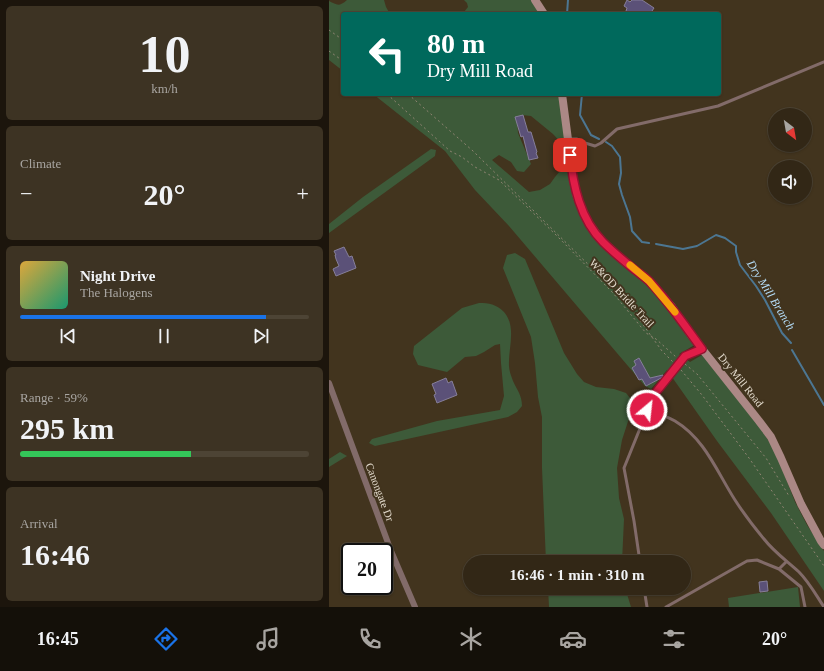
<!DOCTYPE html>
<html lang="en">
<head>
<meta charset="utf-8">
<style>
  :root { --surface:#322716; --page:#3d3323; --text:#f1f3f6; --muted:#a8a5a1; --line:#4d4435; --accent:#1a73e8 }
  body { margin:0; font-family:Georgia,serif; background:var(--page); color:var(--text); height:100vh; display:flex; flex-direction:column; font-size:15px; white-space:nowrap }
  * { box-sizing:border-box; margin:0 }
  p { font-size:13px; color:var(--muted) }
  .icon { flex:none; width:22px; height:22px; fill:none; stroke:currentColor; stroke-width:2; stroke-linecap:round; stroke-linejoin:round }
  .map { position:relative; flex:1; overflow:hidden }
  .drawer { display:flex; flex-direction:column; gap:6px; padding:6px; background:#1c150c; width:329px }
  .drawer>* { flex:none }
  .top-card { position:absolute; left:12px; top:12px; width:380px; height:84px; border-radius:4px; box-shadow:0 1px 3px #0004,0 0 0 1px var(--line); background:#00695c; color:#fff; overflow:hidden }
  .needle { width:26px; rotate:149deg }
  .controls { position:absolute; left:439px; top:108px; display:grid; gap:8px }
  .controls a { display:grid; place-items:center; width:44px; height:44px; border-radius:50%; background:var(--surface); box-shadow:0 1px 3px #0004,0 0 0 1px var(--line); font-size:20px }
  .speed { position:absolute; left:12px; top:543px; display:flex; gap:8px; font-size:20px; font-weight:700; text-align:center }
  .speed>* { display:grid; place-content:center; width:52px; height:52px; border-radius:50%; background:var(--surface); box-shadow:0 1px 3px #0004,0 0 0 1px var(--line); line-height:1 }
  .speed .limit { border:2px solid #111; border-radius:6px; background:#fff; color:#111 }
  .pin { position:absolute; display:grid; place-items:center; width:34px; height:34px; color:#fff; margin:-17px; border-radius:8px; box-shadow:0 2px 6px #0006 }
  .me { position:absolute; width:44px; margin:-22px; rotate:28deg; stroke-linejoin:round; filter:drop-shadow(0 0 3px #0008) }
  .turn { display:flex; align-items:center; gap:14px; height:84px; padding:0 20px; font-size:18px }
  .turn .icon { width:52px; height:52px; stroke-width:2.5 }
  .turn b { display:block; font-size:28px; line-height:34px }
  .big { font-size:30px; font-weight:600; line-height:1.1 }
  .drawer .widget { flex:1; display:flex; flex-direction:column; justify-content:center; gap:6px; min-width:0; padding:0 14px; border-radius:6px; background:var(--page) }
  .drawer .dial { align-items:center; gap:0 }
  .dial b { font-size:52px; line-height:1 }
  .song { display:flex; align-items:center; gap:12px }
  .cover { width:48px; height:48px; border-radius:6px; background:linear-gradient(135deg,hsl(40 70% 55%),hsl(160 70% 35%)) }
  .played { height:4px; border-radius:2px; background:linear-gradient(90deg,var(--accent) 85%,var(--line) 85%) }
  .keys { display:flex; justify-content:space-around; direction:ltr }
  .heat { display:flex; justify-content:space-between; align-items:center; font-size:22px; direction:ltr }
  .charge { height:6px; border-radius:3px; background:linear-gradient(90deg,#34c759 59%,var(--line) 0) }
  .trip { position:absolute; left:134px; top:555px; width:228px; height:40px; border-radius:20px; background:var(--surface); box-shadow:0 1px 3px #0004,0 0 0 1px var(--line); font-weight:600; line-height:40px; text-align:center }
  .menu { display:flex; height:64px; justify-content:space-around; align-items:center; background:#141009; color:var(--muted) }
  .menu .icon { width:28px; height:28px }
  .menu .selected { color:var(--accent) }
  .menu b { font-size:18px; color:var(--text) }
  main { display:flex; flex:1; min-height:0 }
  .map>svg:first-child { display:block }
  .green { fill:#3d5a39 }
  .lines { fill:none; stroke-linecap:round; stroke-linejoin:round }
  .stream { stroke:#4c7692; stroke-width:2 }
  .building { fill:#5b5178; stroke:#867f9a }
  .path { stroke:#908573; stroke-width:1; stroke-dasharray:2 3; stroke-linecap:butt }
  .lane { stroke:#826b69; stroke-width:3 }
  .street { stroke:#826b69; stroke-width:6 }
  .secondary { stroke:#ab8885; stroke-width:8 }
  .route-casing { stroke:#92132f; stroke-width:10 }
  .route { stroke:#e11d48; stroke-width:7 }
  .slow { stroke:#f59e0b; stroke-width:7 }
  .labels { text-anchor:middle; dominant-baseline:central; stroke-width:4; stroke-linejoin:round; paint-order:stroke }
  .street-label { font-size:11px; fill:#e3dbcd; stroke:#42341e }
  .water-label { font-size:12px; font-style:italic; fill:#b5ddf8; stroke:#42341e }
</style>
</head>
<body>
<main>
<section class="drawer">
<div class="widget dial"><b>10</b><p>km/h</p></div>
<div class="widget"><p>Climate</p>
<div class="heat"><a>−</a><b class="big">20°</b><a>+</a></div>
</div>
<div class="widget">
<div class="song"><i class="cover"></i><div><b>Night Drive</b><p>The Halogens</p></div></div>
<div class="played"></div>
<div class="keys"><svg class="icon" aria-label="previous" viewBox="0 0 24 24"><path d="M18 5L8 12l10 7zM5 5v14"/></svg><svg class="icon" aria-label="pause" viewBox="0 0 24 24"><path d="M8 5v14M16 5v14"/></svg><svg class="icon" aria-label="next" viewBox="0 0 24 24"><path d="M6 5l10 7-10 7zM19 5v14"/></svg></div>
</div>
<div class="widget"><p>Range · 59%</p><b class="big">295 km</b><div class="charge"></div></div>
<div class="widget"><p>Arrival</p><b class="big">16:46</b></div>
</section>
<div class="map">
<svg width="495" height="607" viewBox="0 0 495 607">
  <rect width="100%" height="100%" fill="#42341e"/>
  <path class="green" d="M18,0H55L57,7L61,14H14V71L0,60V1C8,5 10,7 18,0Z
    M135,0H206L215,14H132L135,12L139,7L138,3Z
    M44,94H233L241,155L234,145L224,134L202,116L193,115L188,119L189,133L202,164L195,172L188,171L182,162L170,155L163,160L200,192L211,190L221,184L226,177L231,171L243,170L248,197L273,241L320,281L369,343L350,354L361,362L373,355L428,422L447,453L466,502L478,525L495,551V591L442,513L388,441L338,370L322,389L316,386L180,226L146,190L116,151Z
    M102,149L107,150L106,156L0,233V224L34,197Z
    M186,253L196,259L235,353L248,374L255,382L267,387L285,389L297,393L305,403L293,440L288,468L290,498L295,519L293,562H217L213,468V417L209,397L206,363L202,337L174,268L178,255Z
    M150,303C160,303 167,304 175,312C188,327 179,348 180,366C180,370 182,376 184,381C188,390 193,395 193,406L188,412L179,417L46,446L40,443L43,439L108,421L171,410L175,396L172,363L171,344L166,345L155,352L147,356L136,357L118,372L89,365L84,354L85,346L133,308Z
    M11,452L18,456L0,467V459Z
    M469,587L471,607H400L399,598Z
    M219,588H297L298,594L302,607H220Z"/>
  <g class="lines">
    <path class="stream" d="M238,14L239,0
      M253,94L251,115L262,135L270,139
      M277,142L283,146L291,157L292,173L290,184L293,195L301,217L303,231L313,242L320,243
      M327,244L354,249L368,246L387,235L396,238L407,246V252L411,265L427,286L436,300L453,333L462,343
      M463,350L495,405"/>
  </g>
  <path class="building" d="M298,0L301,2L303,0H313L325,8L321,14H301L297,11L298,8L295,6Z
    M194,115L199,132H202L208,152L207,153L209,158L200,160L194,136L192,137L186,117Z
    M15,247L20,257L23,256L27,268L7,276L4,269L10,266L7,259L6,255H7L5,251Z
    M310,358L321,378L334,375V377L317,386L313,379L310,380L303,368L307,365L305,361Z
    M117,378L119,383L123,381L128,395L108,403L105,395L107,394L103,384Z
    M438,581L439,591L431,592L430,582Z"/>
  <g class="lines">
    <path class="path" d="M0,30L14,40
      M0,51L14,61
      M58,94L121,151L133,157L146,167L170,180L228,236L284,293L317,333L327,339L347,357
      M79,94L144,151L273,278L307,315L333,351L344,362
      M356,364L368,374L437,458L460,496
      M352,370L373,395L420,458L495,566"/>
    <path class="lane" d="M239,139H248L256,143L266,146L272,143L288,129L389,106L495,62
      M320,417L318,409L320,401L335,381L356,356L371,350
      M311,562L305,521L295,468L314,421C326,411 333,414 346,421C376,439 388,472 406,500C415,514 425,527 435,539C445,552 458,561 470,572C480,582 487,595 495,607
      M450,569L472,587L476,607
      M315,588L318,607
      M337,607L418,561L428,560L450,569L457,562"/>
    <path class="street" d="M0,383L62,551L86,607"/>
    <path class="secondary" d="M206,0L215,14
      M233,94L243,170L248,197L259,222L273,241L295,261L320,281L343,307L362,335L381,359L430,421L442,437L452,458L472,504L492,541L495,545"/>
  </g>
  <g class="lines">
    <defs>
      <path id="route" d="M241,155C244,185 251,219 274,242C284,252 295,261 306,270C311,274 316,277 320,281C340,302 356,326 373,349L356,356L320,401L318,410"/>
    </defs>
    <use href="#route" class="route-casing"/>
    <use href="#route" class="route"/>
    <path class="slow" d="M301,265L320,281L346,312"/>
  </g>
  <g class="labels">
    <g class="street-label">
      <text transform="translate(293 293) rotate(47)">W&amp;OD Bridle Trail</text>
      <text transform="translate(412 380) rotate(51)">Dry Mill Road</text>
      <text transform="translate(51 492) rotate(69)">Canongate Dr</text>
    </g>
    <g class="water-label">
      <text transform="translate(442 295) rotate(58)">Dry Mill Branch</text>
    </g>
  </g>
</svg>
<div class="controls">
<a><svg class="needle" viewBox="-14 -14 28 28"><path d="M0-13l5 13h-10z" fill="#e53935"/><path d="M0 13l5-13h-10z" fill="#a8a5a1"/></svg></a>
<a><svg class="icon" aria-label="sound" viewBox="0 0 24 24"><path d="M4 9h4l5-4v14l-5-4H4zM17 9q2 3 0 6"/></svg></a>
</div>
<div class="speed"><div class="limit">20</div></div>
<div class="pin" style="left:241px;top:155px;background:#d93025"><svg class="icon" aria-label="arrive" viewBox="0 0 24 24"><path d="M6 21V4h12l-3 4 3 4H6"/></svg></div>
<svg class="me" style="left:318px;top:410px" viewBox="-20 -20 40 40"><circle r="17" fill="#e11d48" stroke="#fff" stroke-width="3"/><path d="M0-11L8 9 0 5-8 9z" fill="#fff"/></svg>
<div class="trip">16:46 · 1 min · 310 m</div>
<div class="top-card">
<div class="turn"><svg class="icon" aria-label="left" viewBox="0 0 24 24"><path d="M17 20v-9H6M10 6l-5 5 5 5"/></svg><div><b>80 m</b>Dry Mill Road</div></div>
</div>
</div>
</main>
<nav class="menu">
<b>16:45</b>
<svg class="icon selected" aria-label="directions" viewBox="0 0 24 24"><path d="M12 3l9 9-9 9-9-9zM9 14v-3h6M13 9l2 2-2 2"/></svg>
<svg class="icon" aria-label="music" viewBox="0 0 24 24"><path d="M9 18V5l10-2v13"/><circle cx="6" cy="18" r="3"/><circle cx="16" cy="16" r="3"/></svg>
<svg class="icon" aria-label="phone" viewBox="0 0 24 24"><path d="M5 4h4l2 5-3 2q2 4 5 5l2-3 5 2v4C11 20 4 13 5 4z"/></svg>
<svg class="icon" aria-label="climate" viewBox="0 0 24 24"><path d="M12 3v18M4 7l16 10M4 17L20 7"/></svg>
<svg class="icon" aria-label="car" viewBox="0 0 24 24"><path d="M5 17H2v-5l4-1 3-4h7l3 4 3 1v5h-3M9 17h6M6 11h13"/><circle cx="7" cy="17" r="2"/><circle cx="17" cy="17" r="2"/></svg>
<svg class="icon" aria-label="filters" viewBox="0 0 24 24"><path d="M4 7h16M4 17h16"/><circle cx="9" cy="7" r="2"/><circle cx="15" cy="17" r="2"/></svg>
<b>20°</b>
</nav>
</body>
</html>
